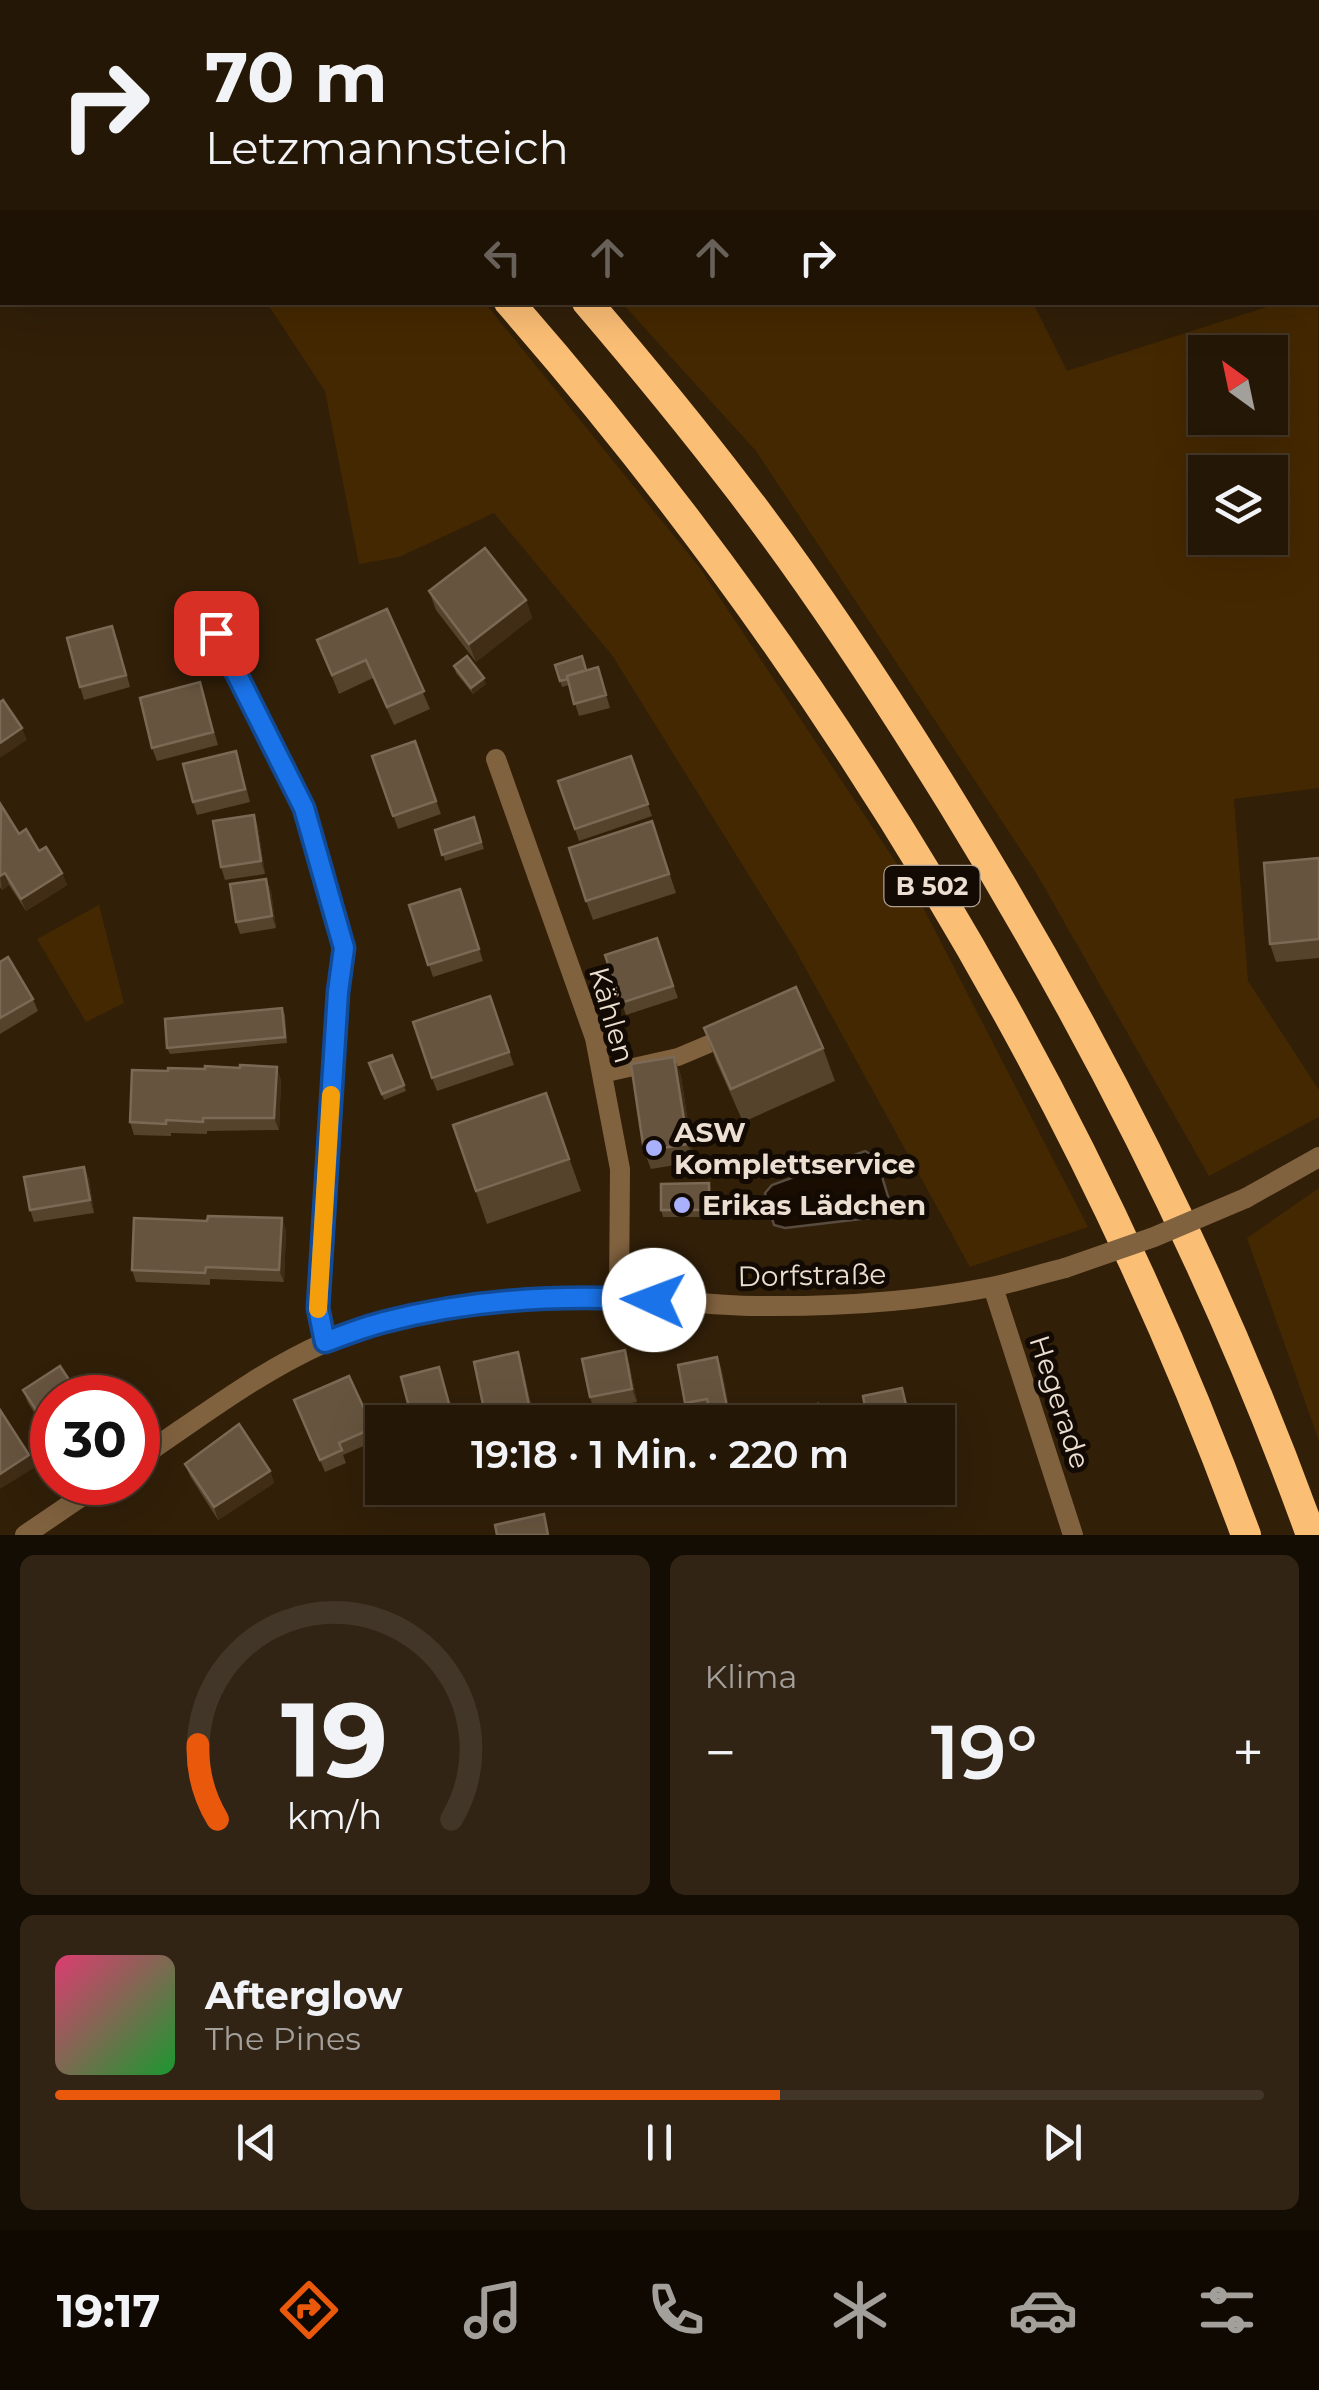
<!DOCTYPE html>
<html lang="de">
<head>
<meta charset="utf-8">
<style>
  :root { --surface:#251706; --page:#312414; --text:#f1f3f6; --muted:#a39f9b; --line:#423628; --accent:#ea580c }
  body { margin:0; font-family:Montserrat,sans-serif; background:var(--page); color:var(--text); height:100vh; display:flex; flex-direction:column; font-size:38px; white-space:nowrap }
  * { box-sizing:border-box; margin:0 }
  p { font-size:32px; color:var(--muted) }
  .icon { flex:none; width:55px; height:55px; fill:none; stroke:currentColor; stroke-width:2; stroke-linecap:round; stroke-linejoin:round }
  .map { position:relative; height:1535px; overflow:hidden }
  .sheet { display:flex; flex-direction:column; gap:20px; padding:20px; background:#140d03; flex:1 }
  .sheet>* { flex:none }
  .guide { position:absolute; left:0px; top:0px; width:1320px; height:305px; box-shadow:0 10px 40px #0002,0 0 0 2px var(--line); background:#251706; color:var(--text); overflow:hidden }
  .needle { width:65px; rotate:327deg }
  .buttons { position:absolute; left:1188px; top:335px; display:grid; gap:20px }
  .buttons a { display:grid; place-items:center; width:100px; height:100px; border-radius:0px; background:var(--surface); box-shadow:0 10px 40px #0002,0 0 0 2px var(--line); font-size:50px }
  .speed { position:absolute; left:30px; top:1375px; display:flex; gap:20px; font-size:50px; font-weight:700; text-align:center }
  .speed>* { display:grid; place-content:center; width:130px; height:130px; border-radius:50%; background:var(--surface); box-shadow:0 10px 40px #0002,0 0 0 2px var(--line); line-height:1 }
  .speed .limit { border:15px solid #d22; background:#fff; color:#111 }
  .pin { position:absolute; display:grid; place-items:center; width:85px; height:85px; color:#fff; margin:-42px; border-radius:20px; box-shadow:0 5px 15px #0006 }
  .me { position:absolute; width:110px; margin:-55px; rotate:272deg; stroke-linejoin:round; filter:drop-shadow(0 0 8px #0008) }
  .turn { display:flex; align-items:center; gap:35px; height:210px; padding:0 40px; font-size:45px }
  .turn .icon { width:130px; height:130px; stroke-width:2.5 }
  .turn b { display:block; font-size:70px; line-height:85px }
  .lanes { display:flex; align-items:center; height:95px; padding:0 40px; background:#0003; justify-content:center; gap:50px; direction:ltr }
  .lanes .off { opacity:.35 }
  .big { font-size:75px; font-weight:600; line-height:1.1 }
  .sheet .card { flex:1; display:flex; flex-direction:column; justify-content:center; gap:15px; min-width:0; padding:0 35px; border-radius:15px; background:var(--page) }
  .sheet .dial { align-items:center; gap:0 }
  .dial svg { height:260px; overflow:visible; fill:none; stroke:var(--line); stroke-width:7; stroke-linecap:round; text-anchor:middle }
  .dial text { fill:var(--text); stroke:none }
  .song { display:flex; align-items:center; gap:30px }
  .cover { width:120px; height:120px; border-radius:15px; background:linear-gradient(135deg,hsl(340 70% 55%),hsl(130 70% 35%)) }
  .played { height:10px; border-radius:5px; background:linear-gradient(90deg,var(--accent) 60%,var(--line) 60%) }
  .keys { display:flex; justify-content:space-around; direction:ltr }
  .heat { display:flex; justify-content:space-between; align-items:center; font-size:55px; direction:ltr }
  .sheet .tiles { flex:1; display:grid; gap:20px; grid-template-columns:1fr 1fr }
  .card:last-child { grid-column:span 2 }
  .trip { position:absolute; left:365px; top:1405px; width:590px; height:100px; border-radius:0px; background:var(--surface); box-shadow:0 10px 40px #0002,0 0 0 2px var(--line); font-weight:600; line-height:100px; text-align:center }
  .tab-bar { display:flex; height:160px; justify-content:space-around; align-items:center; background:#0f0902; color:var(--muted) }
  .tab-bar .icon { width:70px; height:70px }
  .tab-bar .active { color:var(--accent) }
  .tab-bar b { font-size:45px; color:var(--text) }
  .map>svg:first-child { display:block }
  .green { fill:#442801; fill-rule:evenodd }
  .water { fill:#190d01; stroke:#584c40; stroke-width:2.5 }
  .lines { fill:none; stroke-linecap:round; stroke-linejoin:round }
  .lane { stroke:#81623f; stroke-width:18 }
  .street { stroke:#81623f; stroke-width:20 }
  .highway { stroke:#fbbe75; stroke-width:30 }
  .street-bridge { stroke:#81623f; stroke-width:20 }
  .wall { fill:#56432c }
  .shaded-wall { fill:#412d16 }
  .building { fill:#66543e; stroke:#7b6955; stroke-width:2.5 }
  .route-casing { stroke:#114b97; stroke-width:25 }
  .route { stroke:#1a73e8; stroke-width:18 }
  .slow { stroke:#f59e0b; stroke-width:18 }
  .poi-dot { fill:#a9b0fc; stroke:#130b03; stroke-width:4 }
  .labels { text-anchor:middle; dominant-baseline:central; stroke-width:10; stroke-linejoin:round; paint-order:stroke }
  .shield { fill:#130b03; stroke:#ab9f94; stroke-width:2.5 }
  .shield-label { font-size:25px; font-weight:bold; fill:#ecdfd2 }
  .street-label { font-size:28px; fill:#ecdfd2; stroke:#130b03 }
  .poi-label { font-size:28px; font-weight:bold; fill:#ecdfd2; stroke:#130b03; text-anchor:start }
</style>
</head>
<body>
<div class="map">
<svg width="1319" height="1535" viewBox="0 0 1319 1535">
  <rect width="100%" height="100%" fill="#311f08"/>
  <path class="green" d="M334,0H885L887,2H337Z
    M1318,291L1319,788L1234,799L1248,981L1319,1090V1117L1209,1176L1035,871L756,451L622,303H1033L1067,371L1279,303L1318,302ZM1270,352V418H1205V352ZM1205,472H1270V538H1205Z
    M485,303L700,568L913,888L1088,1227L970,1267L796,951L612,655L494,513L399,557L359,564L325,391L267,303Z
    M99,905L124,1003L86,1022L37,939Z
    M1319,1188V1441L1247,1238Z"/>
  <path class="water" d="M865,1151L876,1157L890,1203L886,1216L785,1228L774,1225L765,1193L772,1185Z"/>
  <g class="lines">
    <path class="lane" d="M602,1074L678,1057L716,1041"/>
    <path class="street" d="M215,633L304,808L344,948L338,992L317,1308L325,1342
      M496,759L595,1038L620,1169L619,1297
      M1246,1198L1319,1157
      M993,1287L1073,1535
      M138,1459C198,1419 257,1373 324,1343C407,1305 530,1294 621,1297C667,1299 712,1306 757,1306C835,1307 915,1302 991,1287C1016,1282 1040,1274 1065,1268
      M25,1535L103,1482"/>
    <path class="highway" d="M218,0L221,2
      M303,0L306,2
      M509,302C822,660 1083,1088 1246,1535
      M587,302C640,364 691,426 740,490C817,590 886,696 952,803C1095,1035 1219,1279 1311,1535"/>
    <path class="street-bridge" d="M1065,1268L1154,1237L1246,1198"/>
  </g>
  <path class="wall" d="M429,591L526,600L532,618L476,662L436,610Z
    M387,609L430,709L394,725L373,678L339,694L317,640Z
    M117,638L130,687L84,700L80,687Z
    M555,665L587,670L598,667L610,708L579,716L569,685L562,687Z
    M454,666L486,684L473,694L456,673Z
    M200,682L218,745L157,761L152,748Z
    M415,741L441,814L398,829L372,756Z
    M631,756L652,816L579,841L558,781Z
    M240,763L250,802L197,815L193,802Z
    M0,806L19,834L62,873L67,885L26,911L9,885L2,890L0,887Z
    M254,815L258,827L265,874L225,880L221,867Z
    M474,817L484,849L445,861L435,830Z
    M652,821L676,893L593,920L586,901Z
    M1319,858V958L1276,962L1270,944Z
    M266,879L271,891L276,928L240,934L236,922Z
    M460,889L483,961L433,977L409,905Z
    M657,938L678,998L626,1015L605,955Z
    M0,962L33,999L38,1011L0,1034Z
    M490,996L514,1065L437,1091L432,1078Z
    M282,1008L285,1015L287,1043L170,1054L167,1048Z
    M704,1028L823,1048L835,1081L743,1122L716,1061Z
    M392,1055L406,1091L384,1100L369,1063Z
    M674,1057L681,1076L694,1162L651,1169L644,1151Z
    M281,1079L279,1130L207,1131V1134L171,1133V1136L134,1135L130,1122Z
    M546,1093L581,1191L487,1224L453,1125Z
    M84,1167L89,1179L94,1213L34,1222L30,1210Z
    M709,1183L711,1189L712,1217H663L661,1210Z
    M282,1218L286,1231L284,1282L210,1279V1285L136,1282L132,1270L207,1221Z
    M518,1352L522,1365L534,1417L509,1422H488L485,1414Z
    M629,1363L637,1402L594,1410L590,1397Z
    M722,1369L710,1412L690,1416L685,1403Z
    M23,1390L52,1398V1440L28,1403Z
    M294,1400L373,1428L377,1440L343,1455L346,1463L325,1472Z
    M185,1464L270,1471L274,1483L218,1520L190,1476Z"/>
  <path class="shaded-wall" d="M526,600L532,618L476,662L469,644Z
    M484,678L486,684L473,694L471,688Z
    M22,728L27,740L0,758V743Z
    M254,815L258,827L265,874L261,861Z
    M5,873L9,885L2,890L0,876Z
    M62,873L67,885L26,911L21,899Z
    M266,879L271,891L276,928L272,916Z
    M674,1057L681,1076L694,1162L688,1144Z
    M277,1067L281,1079L279,1130L274,1118Z
    M84,1167L89,1179L94,1213L90,1200Z
    M709,1183L711,1189L712,1217L709,1210Z
    M282,1218L286,1231L284,1282L279,1270Z
    M625,1350L629,1363L637,1402L632,1389Z
    M518,1352L522,1365L534,1417L529,1405Z
    M717,1357L722,1369L732,1422H730Z
    M29,1455L34,1468L0,1489V1474Z
    M270,1471L274,1483L218,1520L214,1507Z"/>
  <path class="building" d="M485,548L526,600L469,644L429,591Z
    M387,609L424,691L387,707L366,660L332,675L317,640Z
    M112,626L126,675L80,687L67,638Z
    M467,656L484,678L471,688L454,666Z
    M582,656L586,670L567,676V679L560,681L555,665Z
    M598,667L606,695L574,704L567,676Z
    M200,682L213,732L152,748L140,698Z
    M3,700L22,728L0,743V702Z
    M415,741L436,801L393,816L372,756Z
    M236,751L245,789L193,802L183,764Z
    M631,756L648,804L575,829L558,781Z
    M1,805L19,834L26,829L39,851L46,847L62,873L21,899L5,873L0,876Z
    M254,815L261,861L221,867L213,821Z
    M474,817L481,842L442,855L435,830Z
    M652,821L669,874L586,901L569,848Z
    M1319,858V939L1270,944L1264,863Z
    M266,879L272,916L236,922L230,884Z
    M460,889L479,949L428,965L409,905Z
    M657,938L673,986L621,1003L605,955Z
    M8,957L33,999L0,1018V962Z
    M796,987L823,1048L731,1089L704,1028Z
    M490,996L509,1052L432,1078L413,1022Z
    M282,1008L285,1037L167,1048L165,1019Z
    M392,1055L404,1085L382,1094L369,1063Z
    M674,1057L688,1144L644,1151L631,1064Z
    M240,1065L277,1067L274,1118H203V1122L166,1120V1124L130,1122L132,1070L168,1071V1068L205,1069V1066L240,1068Z
    M546,1093L569,1159L476,1191L453,1125Z
    M84,1167L90,1200L30,1210L24,1177Z
    M709,1183V1210H661V1184Z
    M208,1216L282,1218L279,1270L206,1267L205,1273L132,1270L134,1218L207,1221Z
    M625,1350L632,1389L590,1397L582,1359Z
    M518,1352L529,1405L485,1414L474,1362Z
    M717,1357L730,1422H712L707,1399L685,1403L678,1365Z
    M60,1366L81,1398H52V1434L23,1390Z
    M439,1367L454,1422H413L401,1377Z
    M349,1376L373,1428L339,1443L342,1450L320,1460L294,1400Z
    M902,1388L910,1422H868L863,1396Z
    M818,1404L821,1422H781L779,1410Z
    M0,1410L29,1455L0,1474Z
    M239,1424L270,1471L214,1507L185,1464Z
    M544,1514L548,1535H497L495,1525Z"/>
  <g class="lines">
    <defs>
      <path id="route" d="M216,633L304,808L344,948L338,992L318,1308L325,1342C344,1335 364,1327 384,1322C472,1299 563,1294 654,1300"/>
    </defs>
    <use href="#route" class="route-casing"/>
    <use href="#route" class="route"/>
    <path class="slow" d="M318,1309L331,1095"/>
  </g>
  <g class="poi-dot">
    <circle cx="654" cy="1148" r="10"/>
    <circle cx="682" cy="1205" r="10"/>
  </g>
  <g class="labels">
    <rect class="shield" x="884.5" y="866" width="95" height="40" rx="8"/>
    <g class="shield-label">
      <text x="932" y="886">B 502</text>
    </g>
    <g class="street-label">
      <text transform="translate(612 1015) rotate(74)">Kählen</text>
      <text transform="translate(812 1275) rotate(-1)">Dorfstraße</text>
      <text transform="translate(1060 1402) rotate(72)">Hegerade</text>
    </g>
    <g class="poi-label">
      <text x="674" y="1132">ASW<tspan x="674" dy="32">Komplettservice</tspan></text>
      <text x="702" y="1205">Erikas Lädchen</text>
    </g>
  </g>
</svg>
<div class="buttons">
<a><svg class="needle" viewBox="-14 -14 28 28"><path d="M0-13l5 13h-10z" fill="#e53935"/><path d="M0 13l5-13h-10z" fill="#a39f9b"/></svg></a>
<a><svg class="icon" aria-label="layers" viewBox="0 0 24 24"><path d="M12 4l9 5-9 5-9-5zM3 14l9 5 9-5"/></svg></a>
</div>
<div class="speed"><div class="limit">30</div></div>
<div class="pin" style="left:216px;top:633px;background:#d93025"><svg class="icon" aria-label="arrive" viewBox="0 0 24 24"><path d="M6 21V4h12l-3 4 3 4H6"/></svg></div>
<svg class="me" style="left:654px;top:1300px" viewBox="-20 -20 40 40"><circle r="19" fill="#fff"/><path d="M0-13L10 11 0 6-10 11z" fill="#1a73e8"/></svg>
<div class="trip">19:18 · 1 Min. · 220 m</div>
<div class="guide">
<div class="turn"><svg class="icon" aria-label="right" viewBox="0 0 24 24"><path d="M7 20v-9h11M14 6l5 5-5 5"/></svg><div><b>70 m</b>Letzmannsteich</div></div>
<div class="lanes"><svg class="icon off" aria-label="left" viewBox="0 0 24 24"><path d="M17 20v-9H6M10 6l-5 5 5 5"/></svg><svg class="icon off" aria-label="ahead" viewBox="0 0 24 24"><path d="M12 20V5M6 11l6-6 6 6"/></svg><svg class="icon off" aria-label="ahead" viewBox="0 0 24 24"><path d="M12 20V5M6 11l6-6 6 6"/></svg><svg class="icon" aria-label="right" viewBox="0 0 24 24"><path d="M7 20v-9h11M14 6l5 5-5 5"/></svg></div>
</div>
</div>
<section class="sheet">
<div class="tiles">
<div class="card dial"><svg viewBox="0 0 100 80">
<path d="M14 69A42 42 0 1 1 86 69"/>
<path d="M14 69A42 42 0 0 1 8 46" stroke="#ea580c"/>
<text x="50" y="56" font-size="32" font-weight="700">19</text>
<text x="50" y="72" font-size="11">km/h</text>
</svg></div>
<div class="card"><p>Klima</p>
<div class="heat"><a>−</a><b class="big">19°</b><a>+</a></div>
</div>
<div class="card">
<div class="song"><i class="cover"></i><div><b>Afterglow</b><p>The Pines</p></div></div>
<div class="played"></div>
<div class="keys"><svg class="icon" aria-label="previous" viewBox="0 0 24 24"><path d="M18 5L8 12l10 7zM5 5v14"/></svg><svg class="icon" aria-label="pause" viewBox="0 0 24 24"><path d="M8 5v14M16 5v14"/></svg><svg class="icon" aria-label="next" viewBox="0 0 24 24"><path d="M6 5l10 7-10 7zM19 5v14"/></svg></div>
</div>
</div>
</section>
<nav class="tab-bar">
<b>19:17</b>
<svg class="icon active" aria-label="directions" viewBox="0 0 24 24"><path d="M12 3l9 9-9 9-9-9zM9 14v-3h6M13 9l2 2-2 2"/></svg>
<svg class="icon" aria-label="music" viewBox="0 0 24 24"><path d="M9 18V5l10-2v13"/><circle cx="6" cy="18" r="3"/><circle cx="16" cy="16" r="3"/></svg>
<svg class="icon" aria-label="phone" viewBox="0 0 24 24"><path d="M5 4h4l2 5-3 2q2 4 5 5l2-3 5 2v4C11 20 4 13 5 4z"/></svg>
<svg class="icon" aria-label="climate" viewBox="0 0 24 24"><path d="M12 3v18M4 7l16 10M4 17L20 7"/></svg>
<svg class="icon" aria-label="car" viewBox="0 0 24 24"><path d="M5 17H2v-5l4-1 3-4h7l3 4 3 1v5h-3M9 17h6M6 11h13"/><circle cx="7" cy="17" r="2"/><circle cx="17" cy="17" r="2"/></svg>
<svg class="icon" aria-label="filters" viewBox="0 0 24 24"><path d="M4 7h16M4 17h16"/><circle cx="9" cy="7" r="2"/><circle cx="15" cy="17" r="2"/></svg>
</nav>
</body>
</html>
